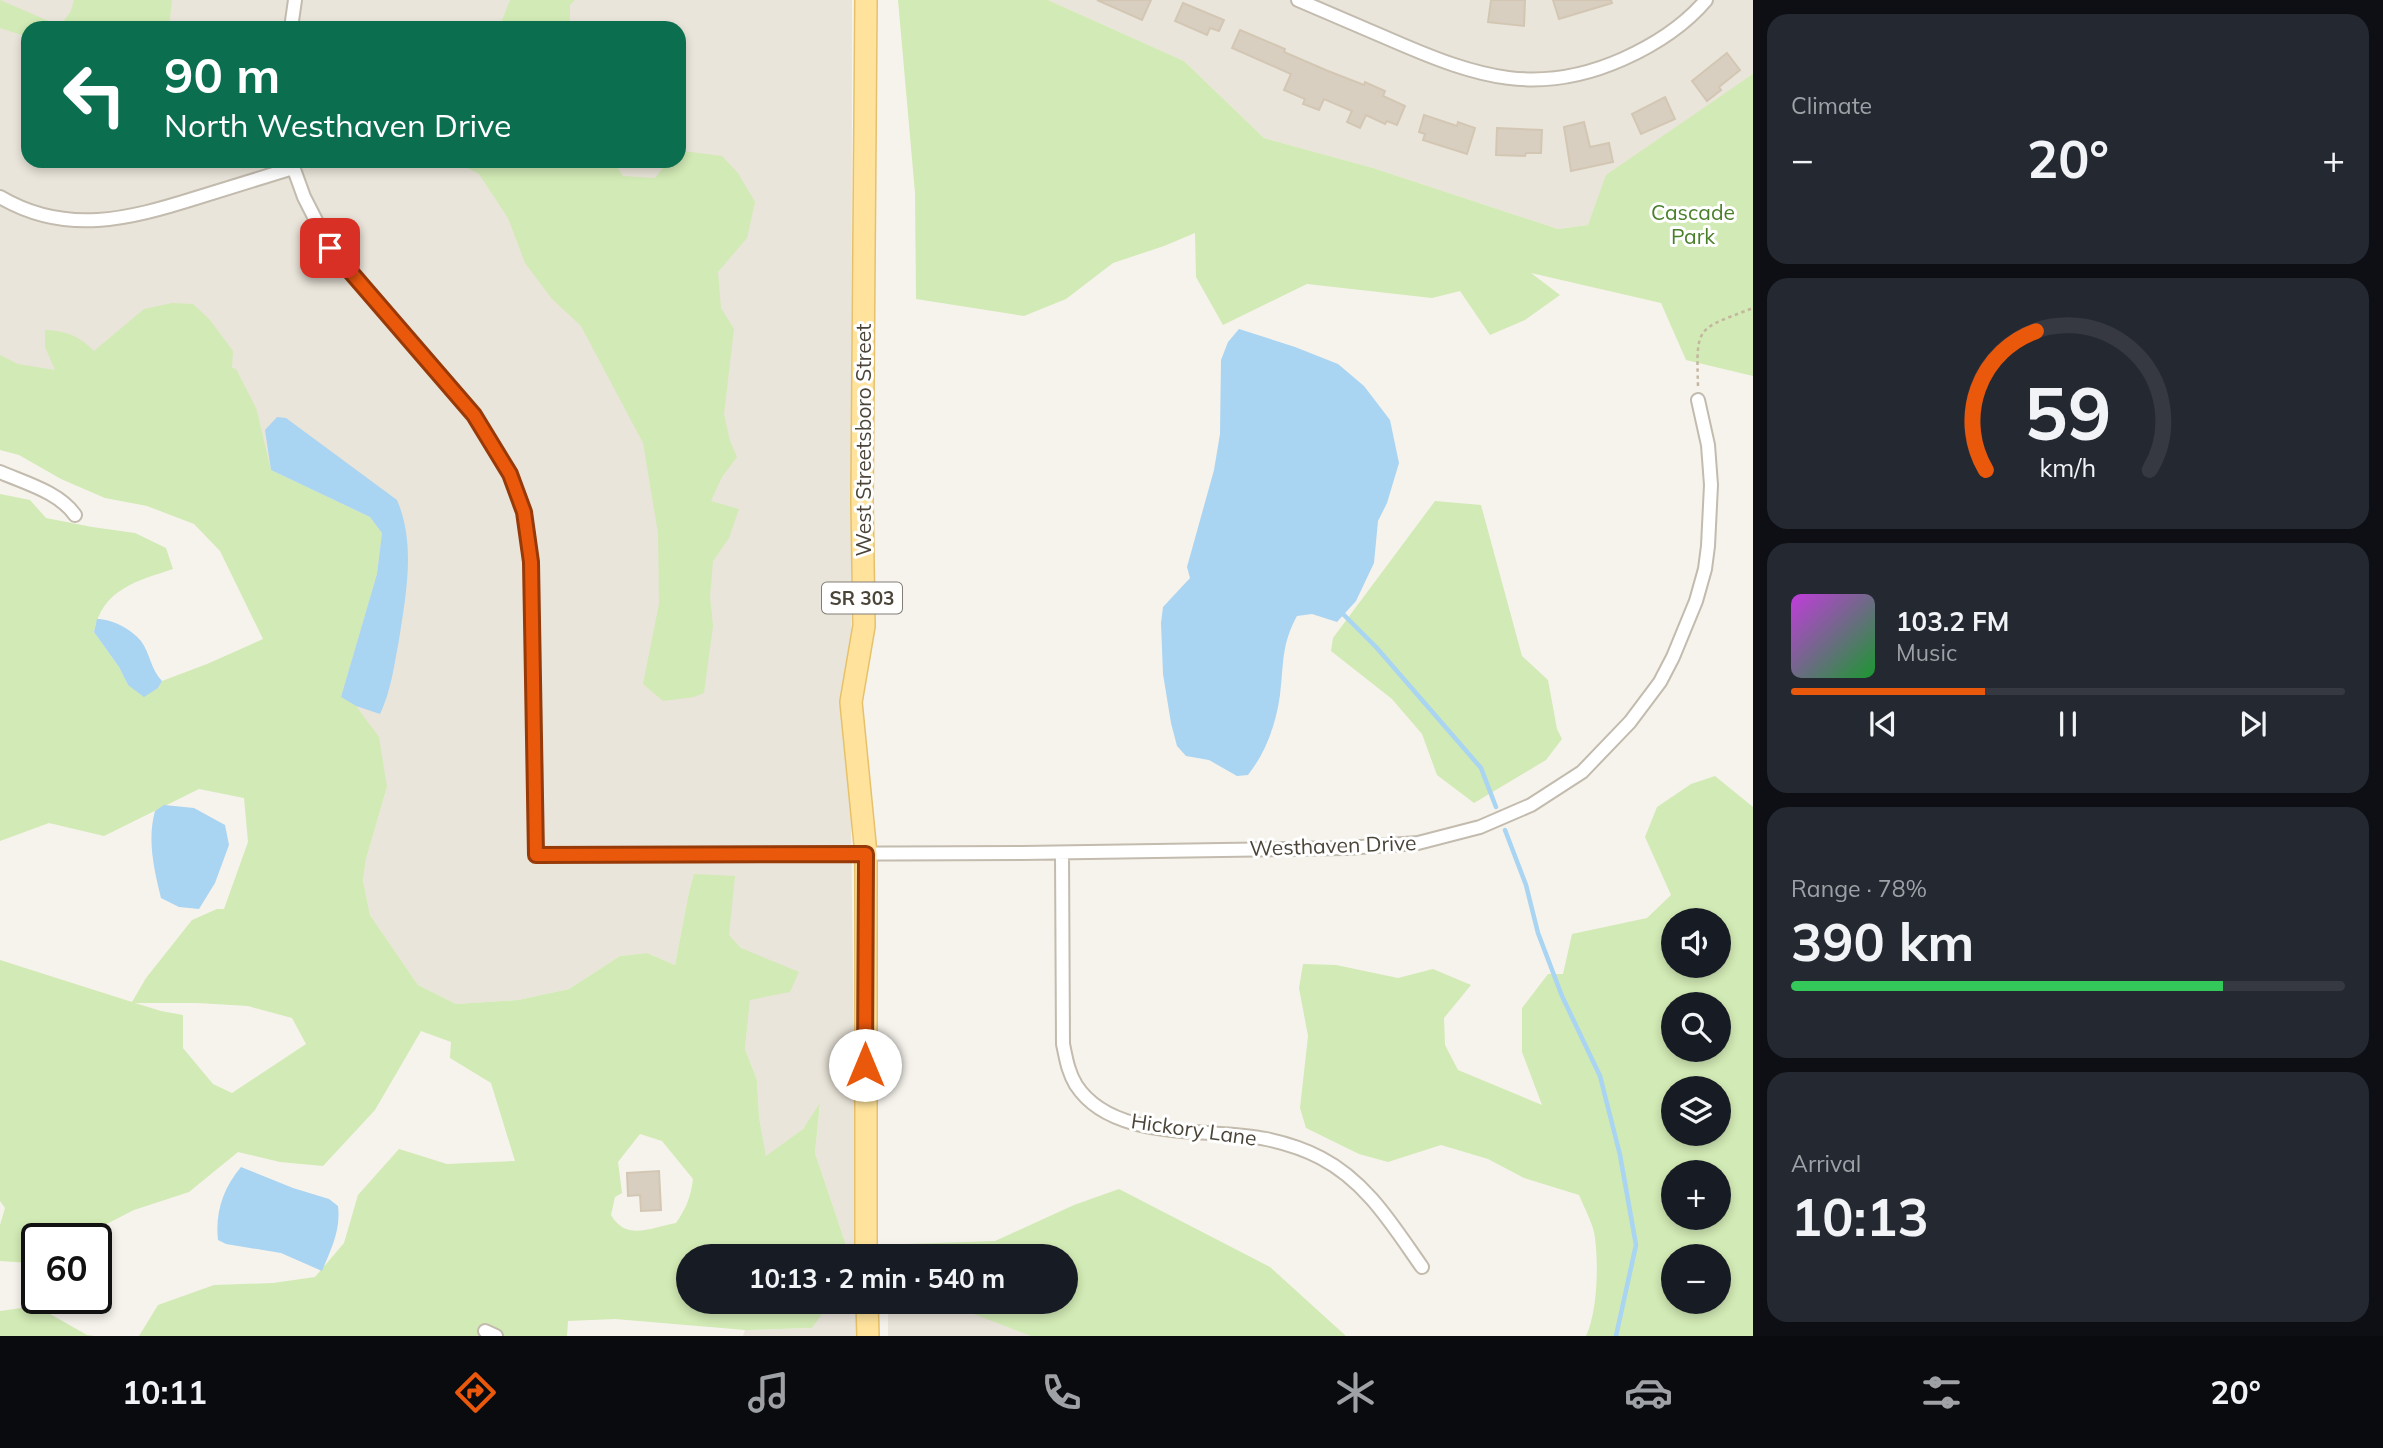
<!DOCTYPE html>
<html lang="en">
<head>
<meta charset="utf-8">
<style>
  :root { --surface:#171b24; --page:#242831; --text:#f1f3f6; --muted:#9ea1a6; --line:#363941; --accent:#ea580c }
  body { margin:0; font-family:Mulish,sans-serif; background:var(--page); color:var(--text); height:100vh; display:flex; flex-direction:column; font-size:26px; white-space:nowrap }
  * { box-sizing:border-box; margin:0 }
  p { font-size:23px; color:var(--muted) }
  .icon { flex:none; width:38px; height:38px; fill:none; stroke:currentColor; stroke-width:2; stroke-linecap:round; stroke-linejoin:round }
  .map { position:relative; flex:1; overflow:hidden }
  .details { display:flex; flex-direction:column; gap:14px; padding:14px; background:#0d0f14; width:630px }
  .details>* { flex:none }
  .top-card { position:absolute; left:21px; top:21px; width:665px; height:147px; border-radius:21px; box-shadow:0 4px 10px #0003; background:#0b6e4f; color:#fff; overflow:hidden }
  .controls { position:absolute; left:1661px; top:908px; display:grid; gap:14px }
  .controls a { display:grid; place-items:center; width:70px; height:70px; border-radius:50%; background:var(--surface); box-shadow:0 4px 10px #0003; font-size:35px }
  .speed { position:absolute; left:21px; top:1223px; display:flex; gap:14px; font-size:35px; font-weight:700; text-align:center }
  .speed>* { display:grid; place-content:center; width:91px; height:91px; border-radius:50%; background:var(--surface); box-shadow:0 4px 10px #0003; line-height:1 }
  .speed .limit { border:4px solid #111; border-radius:10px; background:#fff; color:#111 }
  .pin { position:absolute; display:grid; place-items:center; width:60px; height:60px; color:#fff; margin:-30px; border-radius:14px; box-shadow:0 4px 10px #0006 }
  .me { position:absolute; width:77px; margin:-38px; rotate:0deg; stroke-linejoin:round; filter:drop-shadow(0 0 5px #0008) }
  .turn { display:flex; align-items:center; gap:24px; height:147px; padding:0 28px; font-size:32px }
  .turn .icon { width:91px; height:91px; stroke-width:2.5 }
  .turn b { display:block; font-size:49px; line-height:60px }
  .big { font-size:52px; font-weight:700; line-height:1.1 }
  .details .card { flex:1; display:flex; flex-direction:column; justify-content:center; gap:10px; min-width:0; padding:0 24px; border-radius:21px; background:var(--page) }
  .details .dial { align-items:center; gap:0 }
  .dial svg { height:182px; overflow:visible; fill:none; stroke:var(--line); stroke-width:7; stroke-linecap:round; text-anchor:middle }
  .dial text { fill:var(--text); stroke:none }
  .song { display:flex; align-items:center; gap:21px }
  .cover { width:84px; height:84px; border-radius:10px; background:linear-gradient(135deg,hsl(290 70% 55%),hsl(130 70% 35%)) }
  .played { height:7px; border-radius:4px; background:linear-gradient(90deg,var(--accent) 35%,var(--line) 35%) }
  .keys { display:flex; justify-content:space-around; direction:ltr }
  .heat { display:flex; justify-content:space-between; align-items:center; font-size:38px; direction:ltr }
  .charge { height:10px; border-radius:5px; background:linear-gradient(90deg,#34c759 78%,var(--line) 0) }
  .trip { position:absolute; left:676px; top:1244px; width:402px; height:70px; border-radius:35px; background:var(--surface); box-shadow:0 4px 10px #0003; font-weight:700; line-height:70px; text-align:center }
  .tab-bar { display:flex; height:112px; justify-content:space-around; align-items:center; background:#090b0e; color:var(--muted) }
  .tab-bar .icon { width:49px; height:49px }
  .tab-bar .selected { color:var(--accent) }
  .tab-bar b { font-size:32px; color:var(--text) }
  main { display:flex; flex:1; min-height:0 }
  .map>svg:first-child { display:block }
  .residential { fill:#eae5da; fill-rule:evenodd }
  .green { fill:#d2eab5; fill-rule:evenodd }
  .water { fill:#a9d4f2 }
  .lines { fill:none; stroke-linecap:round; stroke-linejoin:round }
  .stream { stroke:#a9d4f2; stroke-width:4.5 }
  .building { fill:#d8cfc1; stroke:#d3c7b4; stroke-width:2 }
  .minor-casing { stroke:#c2bbae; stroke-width:16 }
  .primary-casing { stroke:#e6c16a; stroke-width:24 }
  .path { stroke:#c4b79f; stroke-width:2.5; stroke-dasharray:3.5 3.5; stroke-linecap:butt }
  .minor { stroke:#fff; stroke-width:12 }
  .primary { stroke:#ffe39c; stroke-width:21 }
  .route-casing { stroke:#983908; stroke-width:18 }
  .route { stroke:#ea580c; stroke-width:12 }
  .labels { text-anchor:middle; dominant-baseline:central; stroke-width:6; stroke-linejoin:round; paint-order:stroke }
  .shield { fill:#fff; stroke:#817c74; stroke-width:2 }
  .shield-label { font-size:19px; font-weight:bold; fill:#4b4439 }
  .park-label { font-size:21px; fill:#4a7f2a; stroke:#fff }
  .street-label { font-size:21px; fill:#4b4439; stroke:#fff }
</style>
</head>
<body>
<main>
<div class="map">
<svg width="1753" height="1336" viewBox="0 0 1753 1336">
  <rect width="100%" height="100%" fill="#f6f3ec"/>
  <path class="residential" d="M0,0H852L851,830L857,1256H843L847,1248L815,1153L820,1105L803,1129L766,1157L759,1117L757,1080L745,1049L750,999L774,995L741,948L728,935L694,875L689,892L675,965L647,953L620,956L569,989L518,1000L456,1004L418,985L370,915L363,880L366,859L387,787L341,697L347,670L370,517L271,470L257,410L232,368L224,341L218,333L0,442ZM28,28H679V161H28Z
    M1048,0H1753V118L1588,225L1558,229L1373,168L1264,138L1184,61Z
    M823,1302H857V1336H743L745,1330L812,1328Z
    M888,1302H1041L1178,1336H888Z"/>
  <path class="green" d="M0,0L60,26L71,11L74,0H172L169,28H28V37L0,28Z
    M510,0H575L570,5V28H499Z
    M898,0H1048L1184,61L1264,138L1373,168L1558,229L1588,225L1606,175L1753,74V376L1686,360L1661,303L1531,273L1560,295L1525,320L1490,335L1460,291L1432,298L1307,284L1223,325L1196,277L1195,233L1164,246L1113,263L1066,299L1024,316L916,299L915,193Z
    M683,151L722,156L738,173L755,202L747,238L718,272L721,308L734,329L724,414L730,441L737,457L722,477L711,501L739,509L729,538L713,561L710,597L713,626L704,693L694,697L663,701L643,684L659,604L658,533L643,443L581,326L552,299L525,263L508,218L479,174L454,161H613L623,176L655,178L668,161H679V154Z
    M172,303L193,304L210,320L233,351L232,368L236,369L257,410L271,470L370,517L382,533L377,574L341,697L356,706L379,737L387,787L366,859L363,880L370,915L418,985L456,1004L518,1000L569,989L620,956L647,953L675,965L689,892L694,874L735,876L729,935L741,948L799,972L790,992L750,1000L745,1049L757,1080L759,1117L766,1156L803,1129L820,1103L815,1153L847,1248L844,1256H688V1302H827L824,1311L812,1328L745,1330L615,1319L568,1321L567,1336H139L158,1305L214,1285L273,1283L315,1277L344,1243L358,1195L399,1149L447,1164L515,1161L491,1083L450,1058L451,1042L421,1031L375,1110L323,1166L280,1162L238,1152L189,1192L134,1210L77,1239H37V1259L29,1263L0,1261V1225L5,1208L0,1201V960L132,1002L146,978L192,920L217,909H224L248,842L244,798L199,789L104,836L49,823L0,841V494L30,500L46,518L92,527L135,533L166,548L173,569C137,581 102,589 94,632L119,667L128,685L158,688L162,681L207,664L263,639L220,551L194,524L147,506L105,498L61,479L19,455L0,450V355L18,364L55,370L45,347V330C67,331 79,336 94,351L144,309ZM135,1003H197L248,1006L292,1018L306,1044L232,1093L213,1084L183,1048V1015L161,1011ZM640,1134L662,1141L693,1179C691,1196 686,1209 676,1223C651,1227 627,1242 611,1215L615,1197L622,1193L618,1162Z
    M1435,501L1481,505L1522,656L1548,680L1557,729L1562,739L1546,760L1474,803L1437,775L1422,734L1392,699L1331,651L1333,638Z
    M1715,776L1753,807V1336H1586C1598,1311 1599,1259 1594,1232C1591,1220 1584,1207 1579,1195L1524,1178L1488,1159L1441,1145L1388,1162L1359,1154L1306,1128L1300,1108L1308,1036L1299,988L1303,964L1336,965L1398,978L1433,969L1471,985L1444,1018L1445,1045L1458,1070L1542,1105L1522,1052V1008L1548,974H1563L1572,934L1647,918L1671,895L1645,837L1657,807L1691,784ZM1673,920H1718V966H1673ZM1673,1004H1718V1050H1673ZM1673,1088H1718V1134H1673ZM1673,1172H1718V1218H1673ZM1673,1256H1718V1302H1673Z
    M1119,1189L1270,1267L1346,1336H1031L942,1302H1066V1256H905L904,1244L995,1241L1074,1205Z
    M36,1306L87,1335L95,1336H0V1311Z"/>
  <path class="water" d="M1239,329L1295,347L1338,364L1364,386L1390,420L1399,463L1387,503L1378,521L1374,563L1356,601L1337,622L1312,614L1297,616C1281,645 1284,664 1280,695C1276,724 1266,752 1248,775L1237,776L1209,760L1186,756L1177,746L1171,723L1163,674L1161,623L1163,607L1190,578L1187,567L1214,470L1220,434L1221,360L1228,342Z
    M277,417L286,418L397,500C416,544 406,594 399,640C394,666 391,691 380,714L356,706L341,697L377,574L382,533L370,517L271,470L265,430Z
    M97,619C112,619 131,629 141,641C150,653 151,670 162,681L158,688L144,697L128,685L119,667L94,632Z
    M164,805L194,808L225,825L229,845L215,883L199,909L179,907L161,898C154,869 147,840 155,811Z
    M241,1167L293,1188L329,1199L338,1206C341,1230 331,1249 322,1271L281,1253L226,1244L218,1240C215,1213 223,1188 241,1167Z"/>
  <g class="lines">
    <path class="stream" d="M1344,615L1376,647L1481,768L1496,807
      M1505,830L1526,885L1538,933L1562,996L1600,1076L1620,1155L1636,1245L1616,1336"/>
  </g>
  <path class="building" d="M1097,0H1151L1142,20Z
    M1491,0H1525L1524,26L1488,22Z
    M1553,0H1611L1612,3L1559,19Z
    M1183,3L1224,20L1219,31L1210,28L1207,35L1175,21Z
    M1240,30L1285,49L1284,52L1328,71L1364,85L1365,82L1385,91L1383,96L1405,106L1397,125L1387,121L1385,124L1366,115L1360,128L1347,122L1352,111L1324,99L1319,110L1303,104L1305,99L1284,90L1291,74L1232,48Z
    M1727,53L1740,70L1719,87L1721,90L1707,101L1692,81Z
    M1665,97L1675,119L1641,134L1632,114Z
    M1424,115L1457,126L1458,122L1475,128L1467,154L1423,140L1425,134L1419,132Z
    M1584,122L1590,147L1609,143L1613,162L1571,171L1564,127Z
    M1497,128L1542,130L1541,153H1526L1525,156L1496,155Z
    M659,1171L661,1210L641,1211L640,1195L628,1196L627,1173Z"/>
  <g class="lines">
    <defs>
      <path id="minor" d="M1298,0C1330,14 1363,28 1396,42C1477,77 1538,97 1623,59C1654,45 1684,26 1706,0
        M291,28L295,0
        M291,161L304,197L330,248L474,415L510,474L524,512L531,561L536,855L1022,853L1346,848L1418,843L1480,827L1531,805L1582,772L1630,722L1660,682L1673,657L1696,601L1705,569L1708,546L1711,485L1708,445L1698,400
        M0,197C66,236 129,219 196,198C229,188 261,178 293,168
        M0,472C25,483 59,492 75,515
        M1062,853L1063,1044C1066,1058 1068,1072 1076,1085C1113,1142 1207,1127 1266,1139C1285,1143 1304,1149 1321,1158C1367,1182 1393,1226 1422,1267
        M485,1331L496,1336"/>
      <path id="primary" d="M866,0L862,501L864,626L851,702L866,854V1256
        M867,1302L868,1336"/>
    </defs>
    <use href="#minor" class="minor-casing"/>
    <use href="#primary" class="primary-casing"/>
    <path class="path" d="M1698,386C1696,324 1697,330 1753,308"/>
    <use href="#minor" class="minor"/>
    <use href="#primary" class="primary"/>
  </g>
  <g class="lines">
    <defs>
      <path id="route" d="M330,248L474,415L510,474L524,512L531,562L536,855L866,854L865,1065"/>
    </defs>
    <use href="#route" class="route-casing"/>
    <use href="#route" class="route"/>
  </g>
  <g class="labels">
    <rect class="shield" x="822" y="582.5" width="80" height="31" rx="5"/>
    <g class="shield-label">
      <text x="862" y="598">SR 303</text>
    </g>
    <g class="park-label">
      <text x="1693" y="212">Cascade<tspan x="1693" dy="24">Park</tspan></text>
    </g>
    <g class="street-label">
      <text transform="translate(863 440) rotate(-90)">West Streetsboro Street</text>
      <text transform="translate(1333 845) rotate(-2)">Westhaven Drive</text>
      <text transform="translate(1194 1129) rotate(8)">Hickory Lane</text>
    </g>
  </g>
</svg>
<div class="controls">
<a><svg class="icon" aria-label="sound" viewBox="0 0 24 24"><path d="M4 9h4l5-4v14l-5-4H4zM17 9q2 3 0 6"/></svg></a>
<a><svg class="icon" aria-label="search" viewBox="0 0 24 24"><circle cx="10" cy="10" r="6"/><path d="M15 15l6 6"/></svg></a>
<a><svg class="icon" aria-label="layers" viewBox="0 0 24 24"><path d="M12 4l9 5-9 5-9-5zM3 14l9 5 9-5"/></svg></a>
<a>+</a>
<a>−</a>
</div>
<div class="speed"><div class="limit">60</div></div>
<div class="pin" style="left:330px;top:248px;background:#d93025"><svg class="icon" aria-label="arrive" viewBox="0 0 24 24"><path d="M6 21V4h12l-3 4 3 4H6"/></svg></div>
<svg class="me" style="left:865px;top:1065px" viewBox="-20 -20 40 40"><circle r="19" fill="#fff"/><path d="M0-13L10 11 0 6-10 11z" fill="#ea580c"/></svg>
<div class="trip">10:13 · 2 min · 540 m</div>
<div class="top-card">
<div class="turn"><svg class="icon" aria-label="left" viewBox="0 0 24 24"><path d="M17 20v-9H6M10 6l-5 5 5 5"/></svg><div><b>90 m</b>North Westhaven Drive</div></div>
</div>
</div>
<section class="details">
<div class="card"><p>Climate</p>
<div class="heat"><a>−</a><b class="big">20°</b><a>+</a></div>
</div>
<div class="card dial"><svg viewBox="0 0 100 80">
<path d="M14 69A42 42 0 1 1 86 69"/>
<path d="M14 69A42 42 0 0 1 36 8" stroke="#ea580c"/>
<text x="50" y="56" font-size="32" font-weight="700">59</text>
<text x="50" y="72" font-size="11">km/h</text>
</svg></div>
<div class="card">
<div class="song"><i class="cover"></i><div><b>103.2 FM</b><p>Music</p></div></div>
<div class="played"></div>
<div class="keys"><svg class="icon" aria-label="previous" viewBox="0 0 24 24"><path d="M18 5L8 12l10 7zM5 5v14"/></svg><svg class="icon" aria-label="pause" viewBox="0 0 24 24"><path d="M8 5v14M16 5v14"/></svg><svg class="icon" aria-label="next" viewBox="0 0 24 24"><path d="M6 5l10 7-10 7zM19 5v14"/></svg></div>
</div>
<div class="card"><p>Range · 78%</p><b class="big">390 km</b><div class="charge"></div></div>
<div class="card"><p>Arrival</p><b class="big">10:13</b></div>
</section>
</main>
<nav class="tab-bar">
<b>10:11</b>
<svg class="icon selected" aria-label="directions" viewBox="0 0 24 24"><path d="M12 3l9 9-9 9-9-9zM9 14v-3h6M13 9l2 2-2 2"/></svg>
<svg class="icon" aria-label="music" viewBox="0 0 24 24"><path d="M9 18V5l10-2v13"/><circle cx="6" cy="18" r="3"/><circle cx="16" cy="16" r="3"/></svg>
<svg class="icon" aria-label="phone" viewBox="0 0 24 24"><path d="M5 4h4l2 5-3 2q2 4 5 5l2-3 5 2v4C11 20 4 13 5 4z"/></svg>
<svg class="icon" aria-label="climate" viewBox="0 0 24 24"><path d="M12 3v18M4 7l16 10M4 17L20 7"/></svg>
<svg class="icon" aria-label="car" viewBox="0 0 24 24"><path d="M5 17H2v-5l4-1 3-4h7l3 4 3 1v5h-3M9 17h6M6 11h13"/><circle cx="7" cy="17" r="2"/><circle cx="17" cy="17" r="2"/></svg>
<svg class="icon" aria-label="filters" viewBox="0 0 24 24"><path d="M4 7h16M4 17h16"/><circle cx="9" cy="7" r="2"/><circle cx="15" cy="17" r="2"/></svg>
<b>20°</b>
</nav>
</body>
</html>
